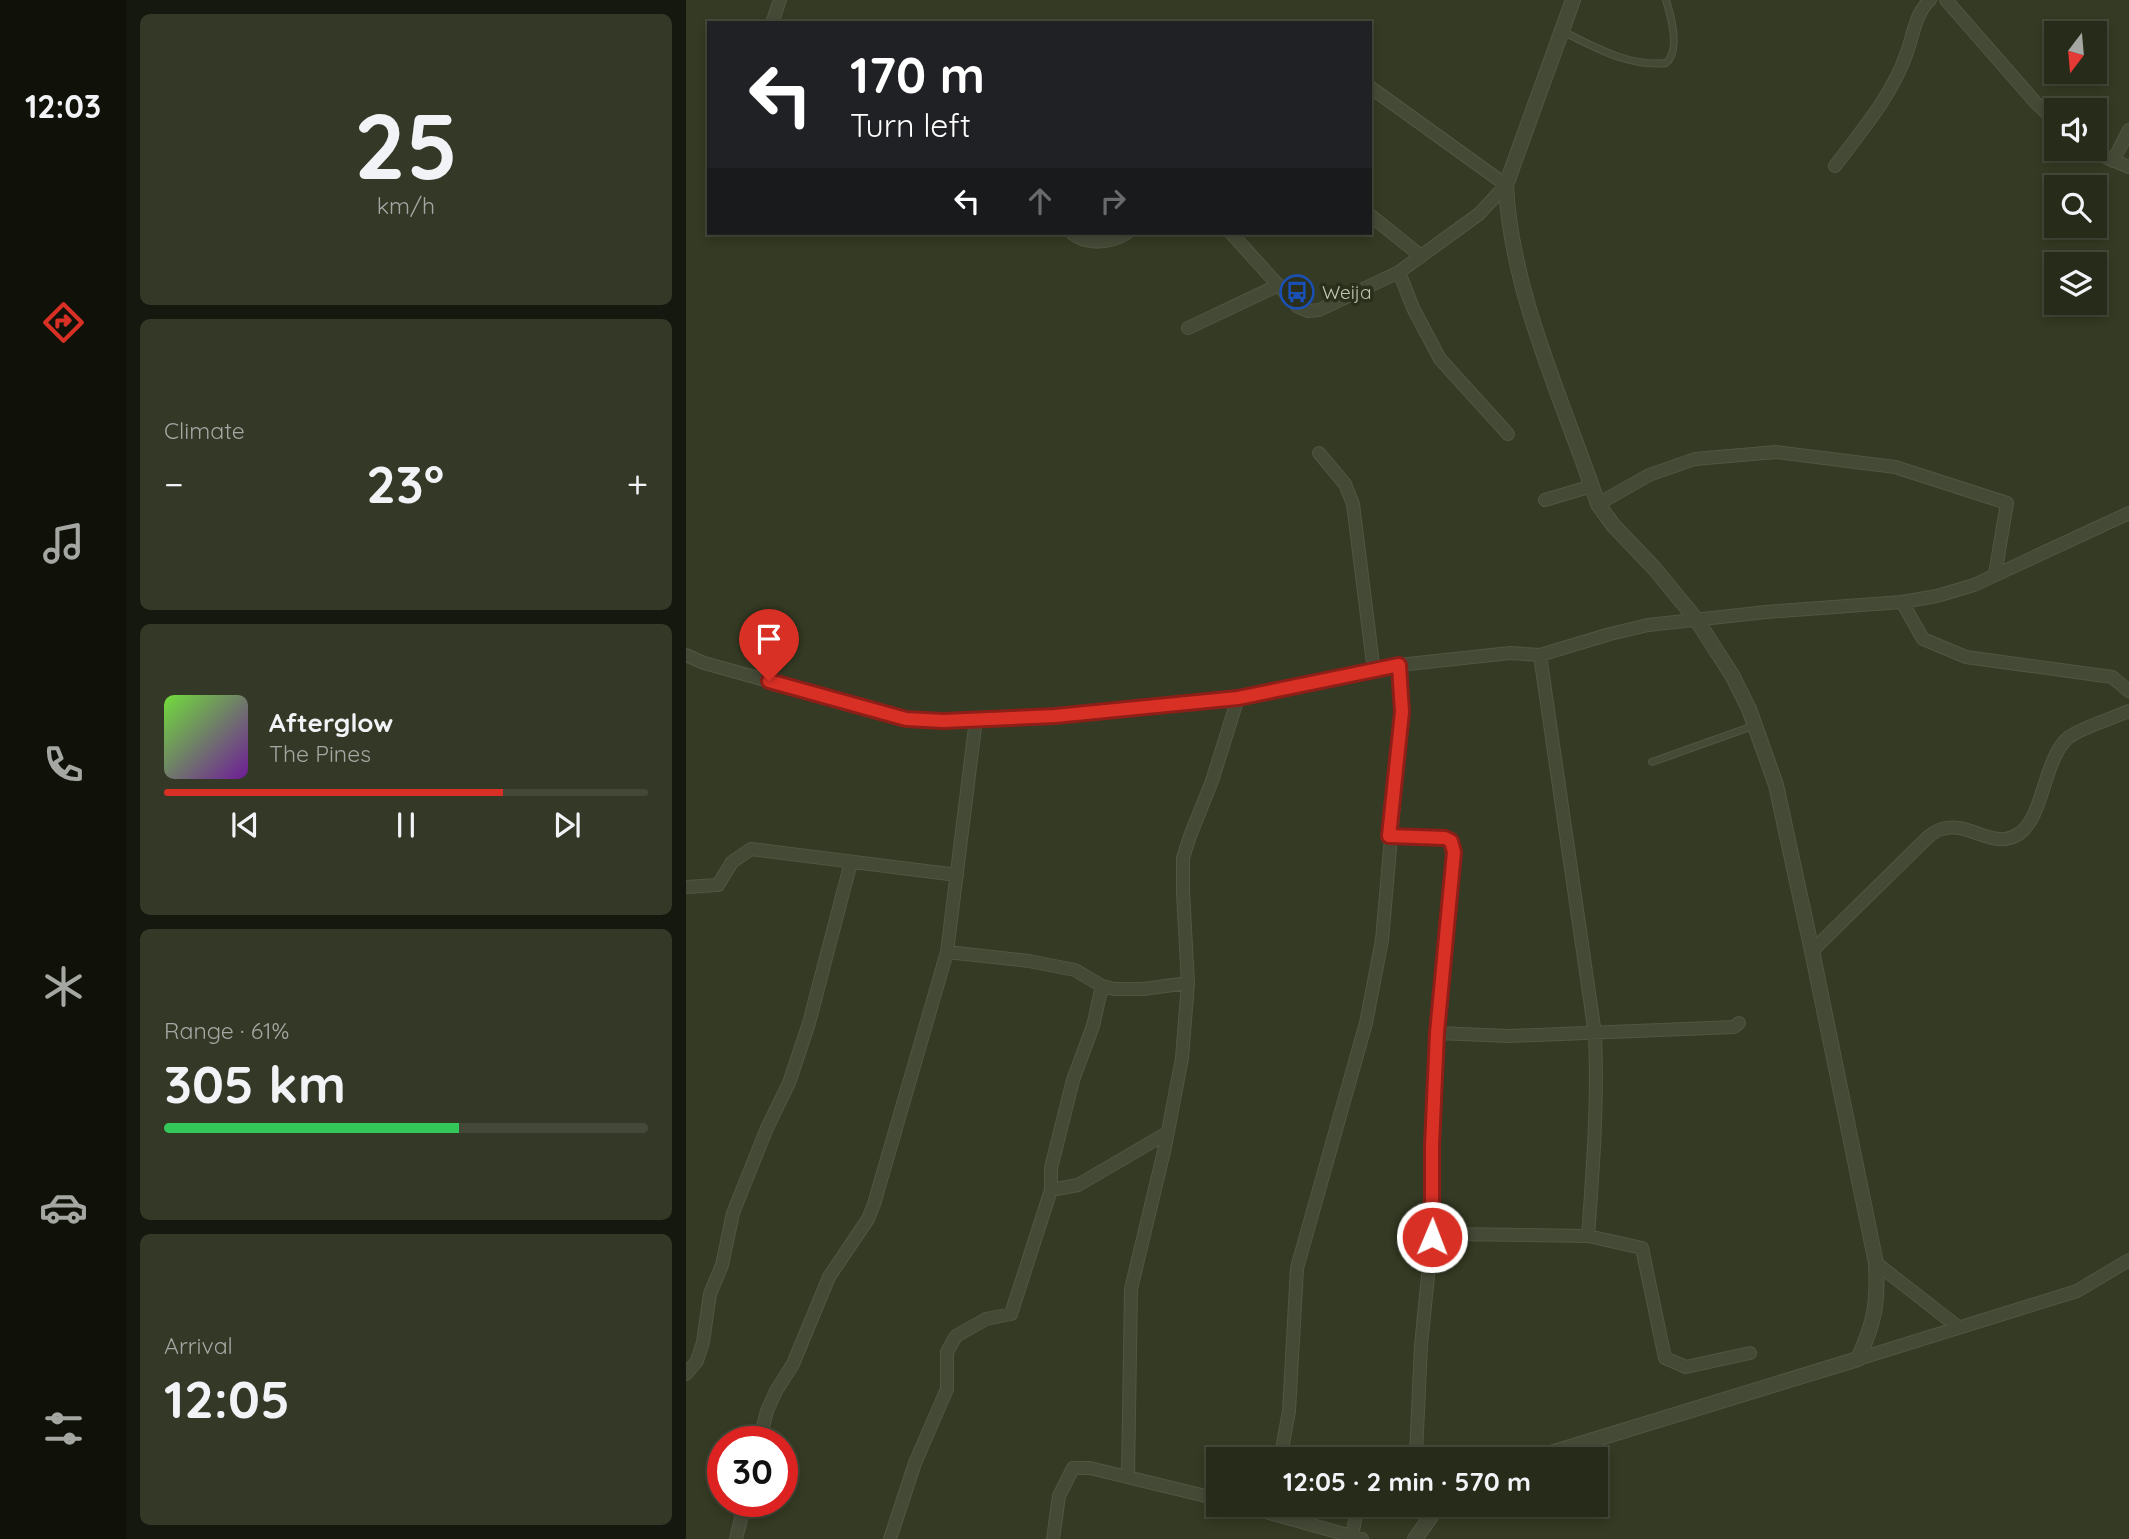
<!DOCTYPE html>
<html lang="en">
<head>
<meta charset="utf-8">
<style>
  :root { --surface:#272c1a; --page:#333827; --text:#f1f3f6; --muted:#a4a7a2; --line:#434839; --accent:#d93025 }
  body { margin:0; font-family:Quicksand,sans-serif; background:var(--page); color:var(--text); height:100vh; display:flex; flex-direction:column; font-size:26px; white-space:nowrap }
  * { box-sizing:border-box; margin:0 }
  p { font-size:23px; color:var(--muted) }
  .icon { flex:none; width:38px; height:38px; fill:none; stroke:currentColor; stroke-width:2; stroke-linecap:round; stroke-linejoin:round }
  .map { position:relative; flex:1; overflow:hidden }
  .sheet { display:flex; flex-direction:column; gap:14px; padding:14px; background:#15180e; width:560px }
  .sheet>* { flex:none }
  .hud { position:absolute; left:21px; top:21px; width:665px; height:214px; border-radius:0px; box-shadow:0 4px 10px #0003,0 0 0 2px var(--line); background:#202124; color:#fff; overflow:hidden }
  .needle { width:46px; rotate:196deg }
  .tools { position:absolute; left:1358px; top:21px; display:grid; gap:14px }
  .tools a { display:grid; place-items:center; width:63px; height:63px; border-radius:0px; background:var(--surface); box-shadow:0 4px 10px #0003,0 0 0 2px var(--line); font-size:35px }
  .speed { position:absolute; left:21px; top:1426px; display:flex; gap:14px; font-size:35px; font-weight:700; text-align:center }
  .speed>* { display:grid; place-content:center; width:91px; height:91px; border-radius:50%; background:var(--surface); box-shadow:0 4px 10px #0003,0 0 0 2px var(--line); line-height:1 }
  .speed .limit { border:10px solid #d22; background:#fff; color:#111 }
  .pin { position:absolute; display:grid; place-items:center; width:60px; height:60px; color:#fff; margin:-72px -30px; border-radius:50% 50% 50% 0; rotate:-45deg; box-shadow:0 0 7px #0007 }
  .pin .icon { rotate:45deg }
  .me { position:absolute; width:77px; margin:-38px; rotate:1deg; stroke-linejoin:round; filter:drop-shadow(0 0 5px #0008) }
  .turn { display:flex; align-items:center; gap:24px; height:147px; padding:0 28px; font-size:32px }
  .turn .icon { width:91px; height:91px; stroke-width:2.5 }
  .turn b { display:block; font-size:49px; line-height:60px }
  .lanes { display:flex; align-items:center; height:66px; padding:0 28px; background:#0003; justify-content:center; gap:35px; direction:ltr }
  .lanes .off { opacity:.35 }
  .big { font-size:52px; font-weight:700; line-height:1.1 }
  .sheet .card { flex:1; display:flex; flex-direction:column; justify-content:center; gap:10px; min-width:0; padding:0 24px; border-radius:10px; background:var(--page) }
  .sheet .dial { align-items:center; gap:0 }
  .dial b { font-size:91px; line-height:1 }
  .song { display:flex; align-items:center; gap:21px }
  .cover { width:84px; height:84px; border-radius:10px; background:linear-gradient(135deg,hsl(100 70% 55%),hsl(280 70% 35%)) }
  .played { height:7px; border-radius:4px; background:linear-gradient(90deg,var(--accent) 70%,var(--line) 70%) }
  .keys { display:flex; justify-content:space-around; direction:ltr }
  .heat { display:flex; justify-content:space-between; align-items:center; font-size:38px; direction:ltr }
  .charge { height:10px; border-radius:5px; background:linear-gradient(90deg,#34c759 61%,var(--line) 0) }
  .trip { position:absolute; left:520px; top:1447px; width:402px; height:70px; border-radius:0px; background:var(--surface); box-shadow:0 4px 10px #0003,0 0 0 2px var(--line); font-weight:700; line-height:70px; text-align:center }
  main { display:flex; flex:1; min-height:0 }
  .dock { display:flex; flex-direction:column; width:126px; justify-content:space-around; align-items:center; background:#10120a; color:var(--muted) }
  .dock .icon { width:49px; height:49px }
  .dock .selected { color:var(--accent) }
  .dock b { font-size:32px; color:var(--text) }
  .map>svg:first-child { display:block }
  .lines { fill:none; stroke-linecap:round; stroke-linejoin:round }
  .service-casing { stroke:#515643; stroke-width:8 }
  .minor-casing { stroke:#515643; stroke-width:14 }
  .tertiary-casing { stroke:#515643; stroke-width:16 }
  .service { stroke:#454a37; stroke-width:6 }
  .minor { stroke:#454a37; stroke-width:12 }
  .tertiary { stroke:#454a37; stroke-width:14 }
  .route-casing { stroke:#8d1f18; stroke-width:18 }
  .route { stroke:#d93025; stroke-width:12 }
  .labels { text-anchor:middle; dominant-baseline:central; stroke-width:7; stroke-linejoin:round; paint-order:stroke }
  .poi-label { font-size:19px; fill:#c0c6b2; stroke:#2a2f1c; text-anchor:start }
</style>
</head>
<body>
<main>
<nav class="dock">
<b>12:03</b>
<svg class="icon selected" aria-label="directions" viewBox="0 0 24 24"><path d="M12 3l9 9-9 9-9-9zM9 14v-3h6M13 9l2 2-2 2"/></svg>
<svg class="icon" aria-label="music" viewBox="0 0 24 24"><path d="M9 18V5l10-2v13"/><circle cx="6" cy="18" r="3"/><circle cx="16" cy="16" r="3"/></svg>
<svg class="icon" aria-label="phone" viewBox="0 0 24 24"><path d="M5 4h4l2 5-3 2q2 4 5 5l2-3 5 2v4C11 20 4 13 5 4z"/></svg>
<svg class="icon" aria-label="climate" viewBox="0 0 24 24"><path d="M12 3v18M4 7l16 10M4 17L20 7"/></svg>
<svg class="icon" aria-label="car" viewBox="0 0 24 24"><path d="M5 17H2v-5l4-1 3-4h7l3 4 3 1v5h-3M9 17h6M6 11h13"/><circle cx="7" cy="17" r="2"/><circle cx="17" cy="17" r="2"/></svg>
<svg class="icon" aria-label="filters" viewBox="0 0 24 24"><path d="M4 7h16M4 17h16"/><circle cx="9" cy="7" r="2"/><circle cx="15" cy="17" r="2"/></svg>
</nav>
<section class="sheet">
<div class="card dial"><b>25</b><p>km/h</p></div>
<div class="card"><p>Climate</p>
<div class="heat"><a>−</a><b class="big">23°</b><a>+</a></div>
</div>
<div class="card">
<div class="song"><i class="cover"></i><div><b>Afterglow</b><p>The Pines</p></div></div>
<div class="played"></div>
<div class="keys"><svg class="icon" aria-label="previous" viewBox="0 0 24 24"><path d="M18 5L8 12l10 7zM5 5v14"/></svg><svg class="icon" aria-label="pause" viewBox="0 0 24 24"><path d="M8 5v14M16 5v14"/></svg><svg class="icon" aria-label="next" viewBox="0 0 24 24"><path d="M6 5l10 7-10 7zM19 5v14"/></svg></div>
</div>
<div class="card"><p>Range · 61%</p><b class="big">305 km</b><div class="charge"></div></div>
<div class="card"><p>Arrival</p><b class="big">12:05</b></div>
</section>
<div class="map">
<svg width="1443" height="1539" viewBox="0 0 1443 1539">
  <rect width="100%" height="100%" fill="#343a23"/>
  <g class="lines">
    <defs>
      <path id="service" d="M876,31C908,47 943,67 980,63C995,51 985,16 980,0
        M966,762L1067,726"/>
      <path id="minor" d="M1260,0L1350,103L1370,122
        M86,23L94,0
        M1400,149L1443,167
        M1427,161L1443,130
        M1149,166C1175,131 1205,97 1220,55C1227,37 1229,13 1244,0
        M684,215L735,256
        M386,233C402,246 424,243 441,233
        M545,233L612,307L622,311L633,310L713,272L793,214L820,185L684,87
        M713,272L727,308L754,359L822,434
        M502,328L593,285
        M633,453L659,484L667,504L688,672
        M859,500L906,486
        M912,504L963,475L1009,459L1090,452L1209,467L1321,503L1309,574
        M1216,602L1237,639L1280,657L1426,677L1443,691
        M0,655L18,663L220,719L257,721L368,716L552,698L713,665L824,653L854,655L924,634L962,625L1080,612L1216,602L1251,596L1288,585L1443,513
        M854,655L909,1034C912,1102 907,1169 902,1236
        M703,836L759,838L765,841L768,852L752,1011L746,1145V1237L735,1345L730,1454L727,1460
        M0,887L32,885L46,862L65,849L271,875
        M1126,951L1242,837C1246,834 1251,830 1256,829C1283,820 1308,852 1334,833C1358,816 1358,757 1383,737C1395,728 1427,718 1443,711
        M261,952L343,961L389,970L416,986L428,989H457L502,983
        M751,1033L823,1036L1048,1027L1053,1023
        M365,1190L392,1185L481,1133
        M746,1237L763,1234L902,1236L956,1248L979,1358L1000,1367L1064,1353
        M1190,1263L1272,1327
        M1172,1359L1391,1291L1443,1260
        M0,1374L11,1361L17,1342L24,1294L36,1265L47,1213L81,1128L103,1083L123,1023L165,862
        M73,1442L81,1411L90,1391L107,1364L143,1277L182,1219L188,1204L261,952L290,719
        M594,1460L603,1411L611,1268L680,1023L696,940L716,712L713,665
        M442,1476L445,1289L479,1147L496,1058L502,983L497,892V858L504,836L526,781L552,698
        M555,1505L676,1539
        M666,1536L672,1505
        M50,1539L59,1502
        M204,1539L229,1463L261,1389V1352L270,1336L300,1319L325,1314L365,1190V1168L387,1080L407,1026L416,986
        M367,1539L373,1496L387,1468H404L532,1499"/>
      <path id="tertiary" d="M842,1460L1172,1359C1189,1321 1192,1304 1190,1263L1126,951L1090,785L1063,709L1046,675L1010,619L968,568L927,525L912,504C878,403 825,293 820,185L887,0
        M729,1539L753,1505"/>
    </defs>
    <use href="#service" class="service-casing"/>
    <use href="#minor" class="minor-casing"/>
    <use href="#tertiary" class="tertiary-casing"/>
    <use href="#service" class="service"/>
    <use href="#minor" class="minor"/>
    <use href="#tertiary" class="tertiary"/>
  </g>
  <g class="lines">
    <defs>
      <path id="route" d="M83,681L220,719L257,721L369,716L552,698L713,665L716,712L703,836L759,838L765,841L768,852L751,1033L746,1145V1237"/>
    </defs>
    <use href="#route" class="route-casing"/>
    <use href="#route" class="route"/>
  </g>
  <defs>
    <symbol id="bus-ring" viewBox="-11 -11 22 22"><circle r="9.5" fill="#2a2f1c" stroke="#1a4fb4" stroke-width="1.5"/><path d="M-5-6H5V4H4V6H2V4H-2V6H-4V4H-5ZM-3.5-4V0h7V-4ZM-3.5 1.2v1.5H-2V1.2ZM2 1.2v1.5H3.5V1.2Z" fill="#1a4fb4"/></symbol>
  </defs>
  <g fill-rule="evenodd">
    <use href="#bus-ring" x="592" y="273" width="38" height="38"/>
  </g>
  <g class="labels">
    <g class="poi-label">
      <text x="636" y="292">Weija</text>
    </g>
  </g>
</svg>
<div class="tools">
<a><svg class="needle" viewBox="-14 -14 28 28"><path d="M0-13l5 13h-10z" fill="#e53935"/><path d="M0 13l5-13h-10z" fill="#a4a7a2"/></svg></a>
<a><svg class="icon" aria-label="sound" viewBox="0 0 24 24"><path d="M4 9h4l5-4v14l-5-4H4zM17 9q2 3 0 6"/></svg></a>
<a><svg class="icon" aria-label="search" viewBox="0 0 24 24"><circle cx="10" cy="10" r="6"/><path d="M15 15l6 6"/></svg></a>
<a><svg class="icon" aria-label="layers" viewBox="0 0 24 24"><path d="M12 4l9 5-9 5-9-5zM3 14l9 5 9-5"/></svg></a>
</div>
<div class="speed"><div class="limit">30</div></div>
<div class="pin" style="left:83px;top:681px;background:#d93025"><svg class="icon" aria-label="arrive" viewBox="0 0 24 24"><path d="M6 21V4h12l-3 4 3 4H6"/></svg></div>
<svg class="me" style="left:746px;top:1237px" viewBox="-20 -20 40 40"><circle r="17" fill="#d93025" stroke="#fff" stroke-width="3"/><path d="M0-11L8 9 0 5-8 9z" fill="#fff"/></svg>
<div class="trip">12:05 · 2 min · 570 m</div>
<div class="hud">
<div class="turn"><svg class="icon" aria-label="left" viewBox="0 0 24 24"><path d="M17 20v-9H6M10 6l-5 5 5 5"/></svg><div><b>170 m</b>Turn left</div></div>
<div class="lanes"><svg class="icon" aria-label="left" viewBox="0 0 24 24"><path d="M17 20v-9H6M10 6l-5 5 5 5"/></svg><svg class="icon off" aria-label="ahead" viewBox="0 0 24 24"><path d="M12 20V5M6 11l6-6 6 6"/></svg><svg class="icon off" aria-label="right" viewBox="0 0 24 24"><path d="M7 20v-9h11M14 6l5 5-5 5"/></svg></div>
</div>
</div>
</main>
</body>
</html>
